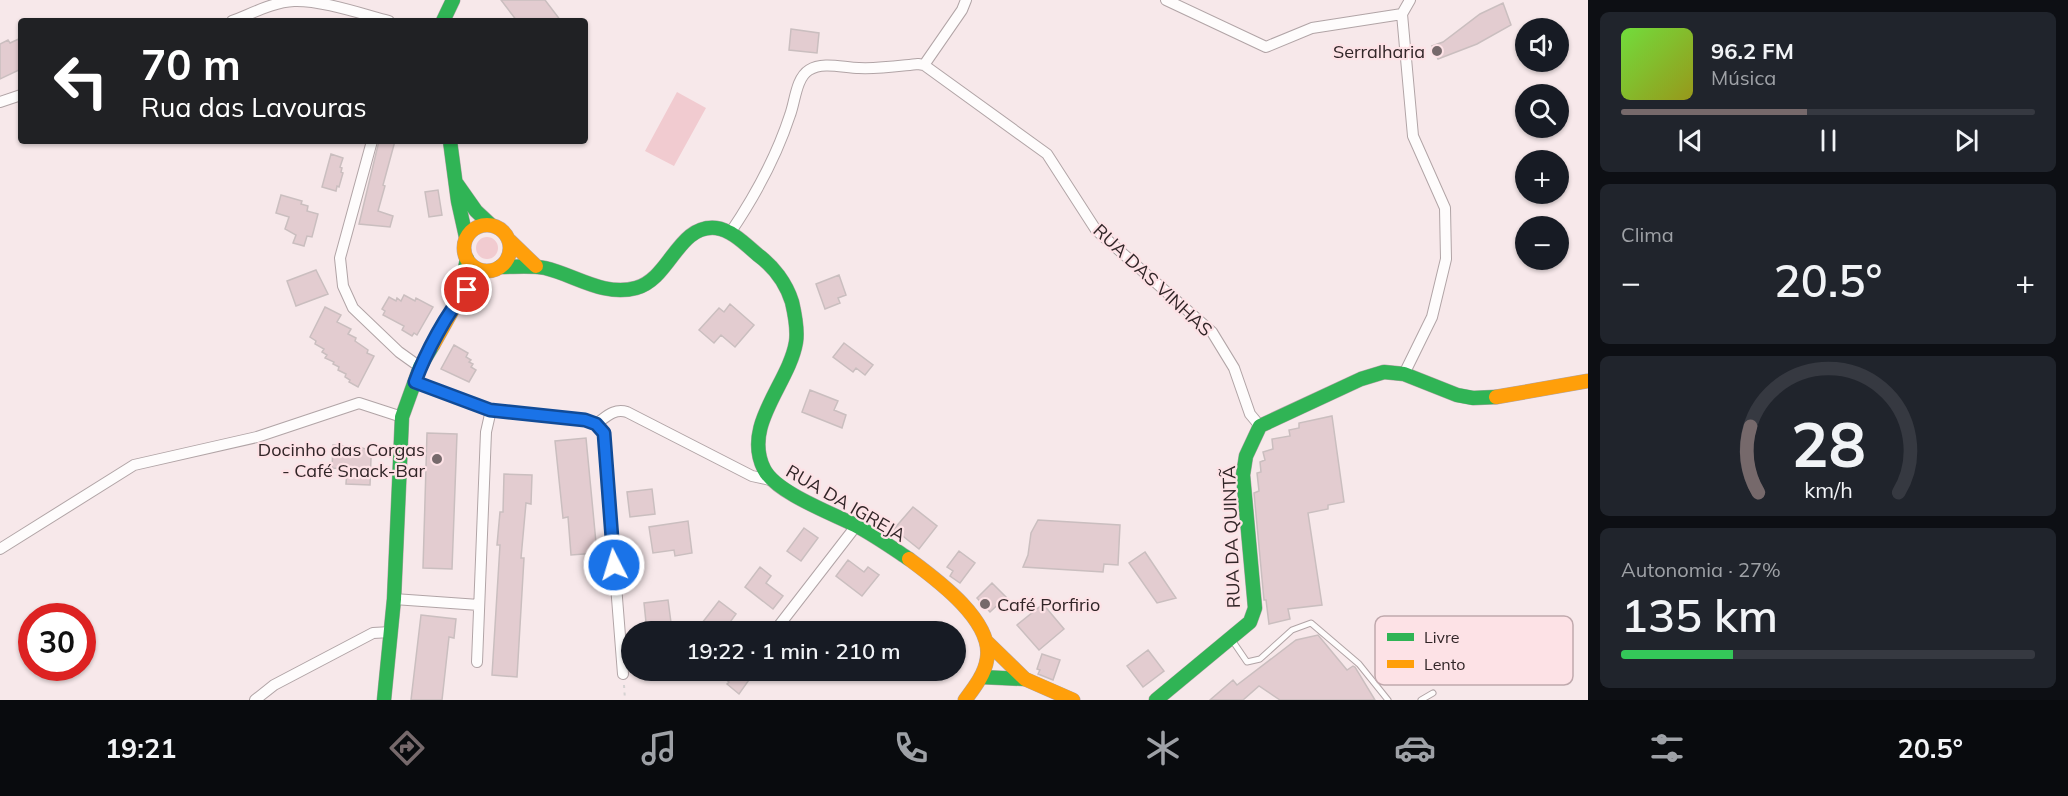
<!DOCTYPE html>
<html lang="pt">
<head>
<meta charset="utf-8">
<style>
  :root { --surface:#171b24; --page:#20242c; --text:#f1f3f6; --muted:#9ea1a6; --line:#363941; --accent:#76696b }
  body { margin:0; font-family:Mulish,sans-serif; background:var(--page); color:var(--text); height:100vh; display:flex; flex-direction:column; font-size:22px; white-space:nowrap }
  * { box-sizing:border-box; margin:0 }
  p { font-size:20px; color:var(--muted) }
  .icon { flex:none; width:33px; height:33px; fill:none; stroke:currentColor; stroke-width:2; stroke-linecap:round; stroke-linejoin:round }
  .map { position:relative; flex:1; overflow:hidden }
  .side { display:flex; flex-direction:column; gap:12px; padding:12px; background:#0d0f14; width:480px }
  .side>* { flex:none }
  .hud { position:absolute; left:18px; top:18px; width:570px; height:126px; border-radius:6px; box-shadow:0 2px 4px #0004; background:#202124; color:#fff; overflow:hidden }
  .buttons { position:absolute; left:1515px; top:18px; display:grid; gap:12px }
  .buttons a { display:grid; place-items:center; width:54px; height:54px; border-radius:50%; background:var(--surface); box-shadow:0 2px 4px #0004; font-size:30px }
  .speed { position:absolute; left:18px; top:603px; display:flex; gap:12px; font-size:30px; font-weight:700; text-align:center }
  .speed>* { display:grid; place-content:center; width:78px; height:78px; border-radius:50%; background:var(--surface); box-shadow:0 2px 4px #0004; line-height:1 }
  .speed .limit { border:9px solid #d22; background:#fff; color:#111 }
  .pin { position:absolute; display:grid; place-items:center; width:51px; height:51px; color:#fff; margin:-26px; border:3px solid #fff; border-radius:50%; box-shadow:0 2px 6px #0007 }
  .me { position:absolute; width:66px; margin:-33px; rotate:355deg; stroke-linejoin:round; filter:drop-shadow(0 0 4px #0008) }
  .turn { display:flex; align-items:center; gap:21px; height:126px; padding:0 24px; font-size:27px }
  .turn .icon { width:78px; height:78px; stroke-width:2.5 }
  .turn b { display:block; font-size:42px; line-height:51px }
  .big { font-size:45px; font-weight:600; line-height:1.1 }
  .side .widget { flex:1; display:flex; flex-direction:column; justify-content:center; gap:9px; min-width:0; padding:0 21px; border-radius:9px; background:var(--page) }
  .side .dial { align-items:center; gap:0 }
  .dial svg { height:156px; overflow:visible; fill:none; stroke:var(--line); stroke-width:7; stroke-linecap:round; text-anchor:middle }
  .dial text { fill:var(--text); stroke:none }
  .song { display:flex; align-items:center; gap:18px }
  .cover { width:72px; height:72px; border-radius:9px; background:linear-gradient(135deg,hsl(100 70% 55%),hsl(60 70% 35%)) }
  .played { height:6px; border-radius:3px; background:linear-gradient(90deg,var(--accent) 45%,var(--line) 45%) }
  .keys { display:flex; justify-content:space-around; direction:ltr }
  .heat { display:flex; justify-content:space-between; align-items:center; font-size:33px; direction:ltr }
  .charge { height:9px; border-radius:4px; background:linear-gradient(90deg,#34c759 27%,var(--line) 0) }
  .trip { position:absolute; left:621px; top:621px; width:345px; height:60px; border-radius:30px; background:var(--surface); box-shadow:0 2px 4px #0004; font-weight:600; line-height:60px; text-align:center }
  .tab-bar { display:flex; height:96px; justify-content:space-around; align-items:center; background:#090b0e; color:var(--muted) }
  .tab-bar .icon { width:42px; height:42px }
  .tab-bar .current { color:var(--accent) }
  .tab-bar b { font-size:27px; color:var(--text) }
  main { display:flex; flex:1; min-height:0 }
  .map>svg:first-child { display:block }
  .green { fill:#f1cbd0 }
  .building { fill:#e3ccd0; stroke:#cabebf; stroke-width:1.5 }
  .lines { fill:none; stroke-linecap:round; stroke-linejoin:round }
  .lane-casing { stroke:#b1a4a6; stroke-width:7 }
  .street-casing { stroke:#b1a4a6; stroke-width:12 }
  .fast-casing { stroke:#b1a4a6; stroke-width:15 }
  .slow-casing { stroke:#b1a4a6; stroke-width:15 }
  .path { stroke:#d6d2d2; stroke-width:2; stroke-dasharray:3 4.5; stroke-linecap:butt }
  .lane { stroke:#fefcfc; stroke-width:5 }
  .street { stroke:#fefcfc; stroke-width:10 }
  .fast { stroke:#30b455; stroke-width:14 }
  .slow { stroke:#ff9f0a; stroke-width:14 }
  .route-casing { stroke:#114b97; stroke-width:15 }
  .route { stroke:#1a73e8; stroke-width:10 }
  .poi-dot { fill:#76696b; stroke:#fde2e6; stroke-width:2 }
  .labels { text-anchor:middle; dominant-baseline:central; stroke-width:4.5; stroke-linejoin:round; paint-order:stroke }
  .poi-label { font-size:18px; fill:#312527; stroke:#fde2e6; text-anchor:end }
  .street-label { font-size:18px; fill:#312527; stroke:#fde2e6 }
  .key { fill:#fde2e6; stroke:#c0a9ad; stroke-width:1.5 }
  .key-label { font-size:16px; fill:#312527 }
</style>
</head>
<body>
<main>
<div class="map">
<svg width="1588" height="700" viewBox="0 0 1588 700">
  <rect width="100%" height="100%" fill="#f7e8ea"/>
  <path class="green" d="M677,92L706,108L674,166L645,151Z
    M476 248a11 11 0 1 1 22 0a11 11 0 1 1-22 0Z"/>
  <path class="building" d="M501,0H545L561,21H517Z
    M1503,3L1511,25L1477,44L1438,59L1432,46L1443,42L1480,14Z
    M791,29L819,33L817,53L789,50Z
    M21,38V69L0,79V44L8,40L10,43Z
    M379,141H395L383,185L385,186L378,211L393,216L390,227L359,224Z
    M331,154L343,158L340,167L342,168L341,172L343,173L339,187L337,186L336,191L322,187Z
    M438,190L442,215L429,217L425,192Z
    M281,195L302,201L301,204L308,206L307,211L318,214L312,237L307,236L304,246L293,243L296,235L285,229L289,217L276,213Z
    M316,270L328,294L296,306L287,281Z
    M839,275L846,295L838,298L840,303L825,309L816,284Z
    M404,295L415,301L416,298L433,307L417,335L414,333L412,336L402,330L404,326L383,315L385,311L382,309L389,297L396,301L397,298L401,301Z
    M730,304L754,325L735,347L721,335L714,343L699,330L719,308L724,312Z
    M325,307L341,315L337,322L351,329L348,334L356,338L355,341L368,350L367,353L374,356L358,387L349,382L350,380L345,377L346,374L338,370L339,367L333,364L334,362L325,358L327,355L322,352L324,349L315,344L316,341L310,337Z
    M844,343L873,365L865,375L856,368L853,372L833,357Z
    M454,345L468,353L466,357L471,360L469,362L473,364L471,367L476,370L469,382L441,369Z
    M810,390L838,401L834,410L846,415L842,428L802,412Z
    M1332,416L1344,502L1328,505V509L1308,513L1322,605L1288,609L1290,619L1269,624L1266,600H1264L1254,493L1259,491L1257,473L1261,472L1260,462L1265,460L1263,452L1273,449L1272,439L1290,436L1289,430L1299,428V423Z
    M427,433L457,434L452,569L423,568Z
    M586,438L597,553L571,555L568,517L563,518L555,441Z
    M333,445L360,447L368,450L371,458L370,485L346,484L347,469L332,468Z
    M504,474L532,475L531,504L526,503L521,558H524L517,677L492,675L500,545H497L500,512H503Z
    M652,489L655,514L630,517L627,492Z
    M913,507L937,526L919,549L894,529Z
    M1038,520L1120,525L1118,565L1104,564L1103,572L1023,567L1028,555L1031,533Z
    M688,521L692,553L675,556L674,550L653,553L649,527Z
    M804,528L818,538L801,561L787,551Z
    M959,551L975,563L960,583L950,576L953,571L947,567Z
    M1145,552L1176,598L1157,603L1129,563Z
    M848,560L864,572L868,567L879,575L862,596L836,576Z
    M760,567L771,576L766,583L783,596L773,609L745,587Z
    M992,583L1006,597L990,612L977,598Z
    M668,600L672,630L647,632L644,603Z
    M719,601L736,614L723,632H705L699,627Z
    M1043,604L1064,629L1039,650L1017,625Z
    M421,615L456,619L454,638L449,637L442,700H411Z
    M1318,635L1347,670L1353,666L1355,667L1375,700H1280L1259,686L1243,700H1210L1233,680L1237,685L1296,640Z
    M1148,650L1164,671L1143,687L1127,666Z
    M1042,654L1060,660L1053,680L1038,674L1040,670L1037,669Z
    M713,670H756L739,694L727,684L729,682Z"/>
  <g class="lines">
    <defs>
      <path id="lane" d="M1232,640L1247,662L1260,659L1292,630L1311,623L1359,664L1388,700
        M1421,700L1433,693"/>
      <path id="street" d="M1166,0L1266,47L1312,28L1402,14
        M232,21C251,14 273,2 294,1C321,0 362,14 389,21
        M924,65L962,10L966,0
        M0,102L21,95
        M372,141L340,258L343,286L353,308L399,352L420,367
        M730,233C755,196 776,158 790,115C795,102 796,78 809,70C823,61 844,68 859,68C878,69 898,66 918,64L924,65L1047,154L1096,230L1212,332L1234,368L1250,414L1260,426
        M1404,374L1432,317L1446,259L1445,208L1413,136L1402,14L1410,0
        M415,382L491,410L585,420L596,424L604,433L623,674
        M596,424C606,417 614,408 627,412L752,476L770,480
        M0,549L134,465L257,437L359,403L402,417
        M394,599L479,605
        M774,632L856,526
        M477,662L486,432L491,410
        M255,700L274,685L373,633L391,632"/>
      <path id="fast" d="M443,21L453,0
        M450,141L458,201L466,237
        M457,184L476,211L491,225
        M500,267C515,267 530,265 545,268C575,275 604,297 636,288C670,279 678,224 716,228C732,230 746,245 758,255C773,266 786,283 792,302C795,315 798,329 796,342C789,384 742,425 764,469C775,492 831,513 855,525C874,535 891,547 909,559
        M458,300L467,259
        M981,677L1025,679
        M384,700L394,599L402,417L420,367L433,345
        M1156,700L1250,622L1255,608L1243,475L1246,456L1260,426L1361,379L1384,372L1404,374L1457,395L1473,398L1496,397"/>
      <path id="slow" d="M464 248a23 23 0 1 1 46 0a23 23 0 1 1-46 0Z
        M508,239L536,266
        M433,345L458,300L485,271
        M1496,397L1588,381
        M909,559C936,579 994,621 987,659C985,674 974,688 965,700
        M987,642L1025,679L1073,700"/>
    </defs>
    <use href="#lane" class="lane-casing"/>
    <use href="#street" class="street-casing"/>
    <use href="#fast" class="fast-casing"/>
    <use href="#slow" class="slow-casing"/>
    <path class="path" d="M624,685L625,700"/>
    <use href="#lane" class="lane"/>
    <use href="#street" class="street"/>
    <use href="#fast" class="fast"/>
    <use href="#slow" class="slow"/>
  </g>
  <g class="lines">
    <defs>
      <path id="route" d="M467,290C447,312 425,354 415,382L490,410L585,420L596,424L604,433L614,565"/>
    </defs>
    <use href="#route" class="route-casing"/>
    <use href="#route" class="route"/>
  </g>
  <g class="poi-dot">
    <circle cx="1437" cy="51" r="6"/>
    <circle cx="437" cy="459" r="6"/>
    <circle cx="985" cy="604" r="6"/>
  </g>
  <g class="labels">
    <g class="poi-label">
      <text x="1425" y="51">Serralharia</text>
      <text x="425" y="449">Docinho das Corgas<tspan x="425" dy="21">- Café Snack-Bar</tspan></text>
      <text x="997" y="604" text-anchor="start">Café Porfirio</text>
    </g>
    <g class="street-label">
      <text transform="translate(1153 280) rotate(43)">RUA DAS VINHAS</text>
      <text transform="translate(846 503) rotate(30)">RUA DA IGREJA</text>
      <text transform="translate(1231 537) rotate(-92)">RUA DA QUINTÃ</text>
    </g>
  </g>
  <rect x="1375" y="616" width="198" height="69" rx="9" class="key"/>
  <rect x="1387" y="633" width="27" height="8" fill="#30b455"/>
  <rect x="1387" y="660" width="27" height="8" fill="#ff9f0a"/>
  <g class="key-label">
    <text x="1424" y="643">Livre</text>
    <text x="1424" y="670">Lento</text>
  </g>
</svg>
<div class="buttons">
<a><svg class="icon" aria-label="sound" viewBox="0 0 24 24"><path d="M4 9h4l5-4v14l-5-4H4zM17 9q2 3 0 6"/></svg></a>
<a><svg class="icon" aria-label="search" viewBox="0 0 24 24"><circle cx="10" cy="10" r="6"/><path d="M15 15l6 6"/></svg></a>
<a>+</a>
<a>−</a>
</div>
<div class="speed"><div class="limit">30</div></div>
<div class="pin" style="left:467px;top:290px;background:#d93025"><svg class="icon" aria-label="arrive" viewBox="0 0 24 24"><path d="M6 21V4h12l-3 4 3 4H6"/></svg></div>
<svg class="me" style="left:614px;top:565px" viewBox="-20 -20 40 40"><circle r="17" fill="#1a73e8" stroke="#fff" stroke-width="3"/><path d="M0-11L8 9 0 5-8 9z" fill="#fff"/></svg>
<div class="trip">19:22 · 1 min · 210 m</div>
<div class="hud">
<div class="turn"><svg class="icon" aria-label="left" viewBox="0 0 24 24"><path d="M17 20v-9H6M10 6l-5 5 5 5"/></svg><div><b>70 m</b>Rua das Lavouras</div></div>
</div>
</div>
<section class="side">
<div class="widget">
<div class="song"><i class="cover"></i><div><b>96.2 FM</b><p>Música</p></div></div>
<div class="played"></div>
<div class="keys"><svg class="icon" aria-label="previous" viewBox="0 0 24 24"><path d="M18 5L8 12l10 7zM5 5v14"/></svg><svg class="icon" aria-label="pause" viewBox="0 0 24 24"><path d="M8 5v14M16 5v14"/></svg><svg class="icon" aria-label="next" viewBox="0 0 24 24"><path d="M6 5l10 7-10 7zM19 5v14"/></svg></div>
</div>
<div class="widget"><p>Clima</p>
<div class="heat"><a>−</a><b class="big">20.5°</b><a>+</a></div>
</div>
<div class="widget dial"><svg viewBox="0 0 100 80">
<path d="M14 69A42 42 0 1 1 86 69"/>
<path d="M14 69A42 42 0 0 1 10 35" stroke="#76696b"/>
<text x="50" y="56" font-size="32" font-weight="700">28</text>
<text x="50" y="72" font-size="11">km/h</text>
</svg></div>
<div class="widget"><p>Autonomia · 27%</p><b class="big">135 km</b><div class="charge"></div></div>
</section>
</main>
<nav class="tab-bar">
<b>19:21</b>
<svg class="icon current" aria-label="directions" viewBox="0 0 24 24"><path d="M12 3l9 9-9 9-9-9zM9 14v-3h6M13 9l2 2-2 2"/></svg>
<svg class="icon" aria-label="music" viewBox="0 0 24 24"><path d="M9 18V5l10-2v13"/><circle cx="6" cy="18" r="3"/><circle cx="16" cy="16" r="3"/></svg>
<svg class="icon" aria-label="phone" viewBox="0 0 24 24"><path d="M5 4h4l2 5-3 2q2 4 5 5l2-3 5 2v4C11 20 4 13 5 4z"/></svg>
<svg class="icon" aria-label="climate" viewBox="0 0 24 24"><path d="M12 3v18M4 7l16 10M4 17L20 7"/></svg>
<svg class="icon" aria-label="car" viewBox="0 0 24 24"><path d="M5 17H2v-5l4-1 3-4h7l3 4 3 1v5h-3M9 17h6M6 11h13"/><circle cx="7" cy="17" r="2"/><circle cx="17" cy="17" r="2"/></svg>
<svg class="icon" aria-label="filters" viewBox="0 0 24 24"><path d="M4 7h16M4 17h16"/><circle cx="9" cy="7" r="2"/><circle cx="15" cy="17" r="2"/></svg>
<b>20.5°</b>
</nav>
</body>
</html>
